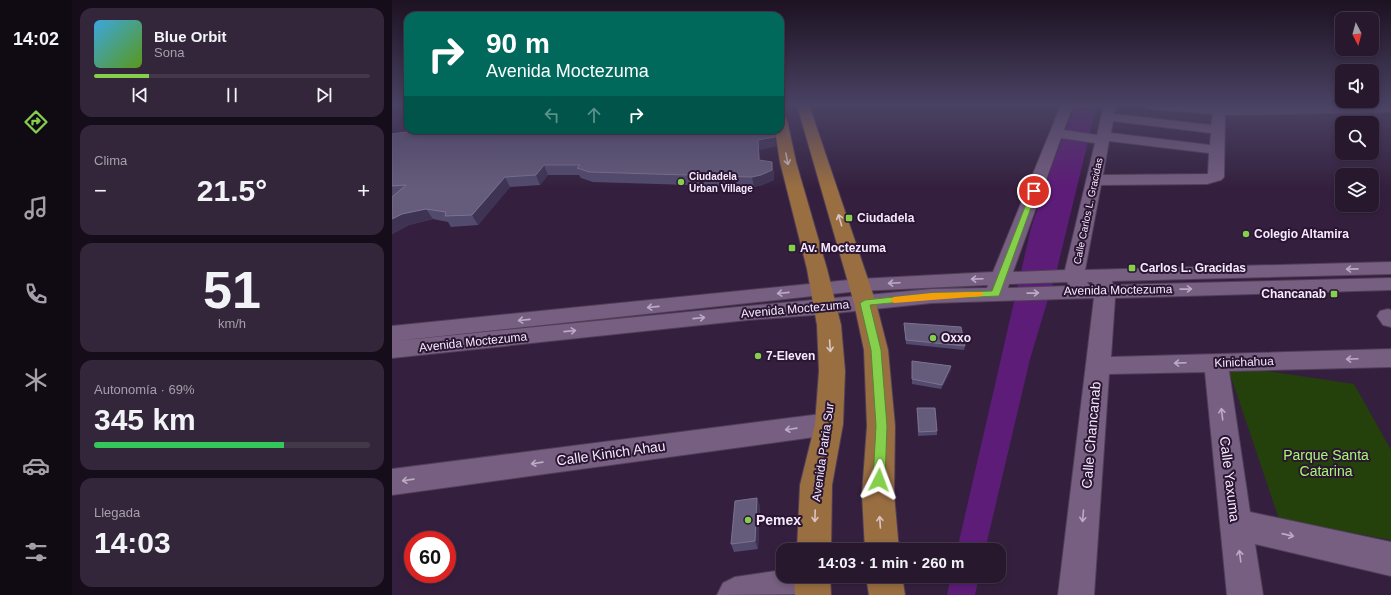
<!DOCTYPE html>
<html lang="es">
<head>
<meta charset="utf-8">
<style>
  :root { --surface:#27182e; --page:#33253a; --text:#f1f3f6; --muted:#a4a0aa; --line:#43374a; --accent:#85cf4c }
  body { margin:0; font-family:Helvetica,sans-serif; background:var(--page); color:var(--text); height:100vh; display:flex; flex-direction:column; font-size:15px; white-space:nowrap }
  * { box-sizing:border-box; margin:0 }
  p { font-size:13px; color:var(--muted) }
  .icon { flex:none; width:22px; height:22px; fill:none; stroke:currentColor; stroke-width:2; stroke-linecap:round; stroke-linejoin:round }
  .map { position:relative; flex:1; overflow:hidden }
  .details { display:flex; flex-direction:column; gap:8px; padding:8px; background:#150d19; width:320px }
  .details>* { flex:none }
  .hud { position:absolute; left:12px; top:12px; width:380px; height:122px; border-radius:12px; box-shadow:0 2px 6px #0003,0 0 0 1px var(--line); background:#00695c; color:#fff; overflow:hidden }
  .needle { width:26px; rotate:174deg }
  .fabs { position:absolute; left:943px; top:12px; display:grid; gap:8px }
  .fabs a { display:grid; place-items:center; width:44px; height:44px; border-radius:8px; background:var(--surface); box-shadow:0 2px 6px #0003,0 0 0 1px var(--line); font-size:20px }
  .speed { position:absolute; left:12px; top:531px; display:flex; gap:8px; font-size:20px; font-weight:700; text-align:center }
  .speed>* { display:grid; place-content:center; width:52px; height:52px; border-radius:50%; background:var(--surface); box-shadow:0 2px 6px #0003,0 0 0 1px var(--line); line-height:1 }
  .speed .limit { border:6px solid #d22; background:#fff; color:#111 }
  .pin { position:absolute; display:grid; place-items:center; width:34px; height:34px; color:#fff; margin:-17px; border:2px solid #fff; border-radius:50%; box-shadow:0 1px 4px #0007 }
  .me { position:absolute; width:44px; margin:-22px; rotate:3deg; stroke-linejoin:round; filter:drop-shadow(0 0 3px #0008) }
  .turn { display:flex; align-items:center; gap:14px; height:84px; padding:0 16px; font-size:18px }
  .turn .icon { width:52px; height:52px; stroke-width:2.5 }
  .turn b { display:block; font-size:28px; line-height:34px }
  .lanes { display:flex; align-items:center; height:38px; padding:0 16px; background:#0003; justify-content:center; gap:20px; direction:ltr }
  .lanes .off { opacity:.35 }
  .big { font-size:30px; font-weight:800; line-height:1.1 }
  .details .widget { flex:1; display:flex; flex-direction:column; justify-content:center; gap:6px; min-width:0; padding:0 14px; border-radius:12px; background:var(--page) }
  .details .dial { align-items:center; gap:0 }
  .dial b { font-size:52px; line-height:1 }
  .song { display:flex; align-items:center; gap:12px }
  .cover { width:48px; height:48px; border-radius:6px; background:linear-gradient(135deg,hsl(200 70% 55%),hsl(90 70% 35%)) }
  .played { height:4px; border-radius:2px; background:linear-gradient(90deg,var(--accent) 20%,var(--line) 20%) }
  .keys { display:flex; justify-content:space-around; direction:ltr }
  .heat { display:flex; justify-content:space-between; align-items:center; font-size:22px; direction:ltr }
  .charge { height:6px; border-radius:3px; background:linear-gradient(90deg,#34c759 69%,var(--line) 0) }
  .trip { position:absolute; left:384px; top:543px; width:230px; height:40px; border-radius:12px; background:var(--surface); box-shadow:0 2px 6px #0003,0 0 0 1px var(--line); font-weight:800; line-height:40px; text-align:center }
  main { display:flex; flex:1; min-height:0 }
  .tabs { display:flex; flex-direction:column; width:72px; justify-content:space-around; align-items:center; background:#100a12; color:var(--muted) }
  .tabs .icon { width:28px; height:28px }
  .tabs .selected { color:var(--accent) }
  .tabs b { font-size:18px; color:var(--text) }
  .map>svg:first-child { display:block }
  .green { fill:#24410b }
  .water { fill:#5d1c78 }
  .lines { fill:none; stroke-linecap:round; stroke-linejoin:round }
  .minor-casing { stroke:#503e58; stroke-width:2 }
  .major-casing { stroke:#503e58; stroke-width:2 }
  .minor { fill:#765f81; fill-rule:evenodd }
  .major { fill:#996e41; fill-rule:evenodd }
  .wall { fill:#534b6d }
  .shaded-wall { fill:#3f3354 }
  .building { fill:#655c7c; stroke:#7c7290 }
  .oneway { stroke:#dac4c5 }
  .oneway2 { stroke:#bcabc5 }
  .route { fill:#85cf4c; stroke:#568731 }
  .slow { fill:#f59e0b }
  .poi-dot { fill:#85cf4c; stroke:#2a1633; stroke-width:1.5 }
  .labels { text-anchor:middle; dominant-baseline:central; stroke-width:4; stroke-linejoin:round; paint-order:stroke }
  .far-poi-label { font-size:10px; font-weight:bold; fill:#f6e9fd; stroke:#2a1633; text-anchor:start }
  .far-street-label { font-size:10px; fill:#f6e9fd; stroke:#2a1633 }
  .poi-label { font-size:12px; font-weight:bold; fill:#f6e9fd; stroke:#2a1633; text-anchor:start }
  .street-label { font-size:12px; fill:#f6e9fd; stroke:#2a1633 }
  .near-street-label { font-size:14px; fill:#f6e9fd; stroke:#2a1633 }
  .near-park-label { font-size:14px; fill:#a8f671; stroke:#2a1633 }
  .near-poi-label { font-size:14px; font-weight:bold; fill:#f6e9fd; stroke:#2a1633; text-anchor:start }
</style>
</head>
<body>
<main>
<nav class="tabs">
<b>14:02</b>
<svg class="icon selected" aria-label="directions" viewBox="0 0 24 24"><path d="M12 3l9 9-9 9-9-9zM9 14v-3h6M13 9l2 2-2 2"/></svg>
<svg class="icon" aria-label="music" viewBox="0 0 24 24"><path d="M9 18V5l10-2v13"/><circle cx="6" cy="18" r="3"/><circle cx="16" cy="16" r="3"/></svg>
<svg class="icon" aria-label="phone" viewBox="0 0 24 24"><path d="M5 4h4l2 5-3 2q2 4 5 5l2-3 5 2v4C11 20 4 13 5 4z"/></svg>
<svg class="icon" aria-label="climate" viewBox="0 0 24 24"><path d="M12 3v18M4 7l16 10M4 17L20 7"/></svg>
<svg class="icon" aria-label="car" viewBox="0 0 24 24"><path d="M5 17H2v-5l4-1 3-4h7l3 4 3 1v5h-3M9 17h6M6 11h13"/><circle cx="7" cy="17" r="2"/><circle cx="17" cy="17" r="2"/></svg>
<svg class="icon" aria-label="filters" viewBox="0 0 24 24"><path d="M4 7h16M4 17h16"/><circle cx="9" cy="7" r="2"/><circle cx="15" cy="17" r="2"/></svg>
</nav>
<section class="details">
<div class="widget">
<div class="song"><i class="cover"></i><div><b>Blue Orbit</b><p>Sona</p></div></div>
<div class="played"></div>
<div class="keys"><svg class="icon" aria-label="previous" viewBox="0 0 24 24"><path d="M18 5L8 12l10 7zM5 5v14"/></svg><svg class="icon" aria-label="pause" viewBox="0 0 24 24"><path d="M8 5v14M16 5v14"/></svg><svg class="icon" aria-label="next" viewBox="0 0 24 24"><path d="M6 5l10 7-10 7zM19 5v14"/></svg></div>
</div>
<div class="widget"><p>Clima</p>
<div class="heat"><a>−</a><b class="big">21.5°</b><a>+</a></div>
</div>
<div class="widget dial"><b>51</b><p>km/h</p></div>
<div class="widget"><p>Autonomía · 69%</p><b class="big">345 km</b><div class="charge"></div></div>
<div class="widget"><p>Llegada</p><b class="big">14:03</b></div>
</section>
<div class="map">
<svg width="999" height="595" viewBox="0 0 999 595">
  <rect width="100%" height="100%" fill="#34203e"/>
  <path class="green" d="M835,365L962,384L999,450V540L887,519Z"/>
  <path class="water" d="M684,105H705L665,269L638,359L593,550H565L639,228L661,163Z
    M559,576H587L583,595H555Z"/>
  <g class="lines">
    <defs>
      <path id="minor" d="M669,105H681L672,130L705,135L712,105H724L722,114L819,125L821,114L758,109L754,108L752,105H786L827,107L999,105V112L833,115L832,177L829,180L815,184L709,185L693,270L999,262V274L720,281L721,285L999,278V290L723,298L719,357L999,349V367L837,371L858,512L999,542V576L863,544L871,595H835L813,372L717,374L702,595H666L702,298L540,303L434,314L356,320L0,358V326L467,279L601,272ZM721,121L819,133L818,145L719,133ZM669,138L703,143L673,270L621,272ZM717,141L817,153L816,174L711,175ZM675,282L677,286L616,288L617,284ZM695,282H700L701,285H697ZM596,285L595,288L540,289L356,306L3,341L467,291Z
        M996,309L999,310V327L991,325L985,316L988,311Z
        M437,413L447,416L451,424L447,432L437,435L0,495V469Z
        M391,570V576H435L437,582L432,594L325,595L331,583L343,577Z"/>
      <path id="major" d="M405,105H417L484,303L496,350L503,426L502,494L507,550H473L470,494L475,426L472,350L462,303Z
        M388,116L393,117L395,120L404,162L435,269L449,325L453,371L451,424L440,485L439,550H405L408,485L423,424L427,371L425,325L415,269L388,162L383,130H388Z
        M402,576H438L439,595H403Z
        M474,576H510L513,595H477Z"/>
    </defs>
    <use href="#minor" class="minor-casing"/>
    <use href="#major" class="major-casing"/>
    <use href="#minor" class="minor"/>
    <use href="#major" class="major"/>
  </g>
  <path class="wall" d="M28,130H363V131L384,146L367,150L368,160L382,172V180L370,185L362,187L201,182L189,178L187,175H156L148,185L118,187L86,225L59,227L56,222L41,219L17,225L0,234V197H1H0V134Z
    M512,323L573,346L572,350L514,344Z
    M520,361L559,366V370L549,389L520,384Z
    M525,408L545,431V435L526,436Z
    M368,506L366,549L342,552L339,544Z"/>
  <path class="shaded-wall" d="M383,137L384,146L367,150L369,169L367,160L366,140Z
    M380,162L382,172V180L370,185L362,187L360,177Z
    M152,165L156,175L148,185L144,175Z
    M113,177L118,187L86,225L80,215Z
    M34,209L41,219L17,225L1,234L0,233V219L10,214Z
    M559,366V370L549,389L550,385Z
    M365,498L368,506L366,549L363,541Z"/>
  <path class="building" d="M28,130H356L382,131L383,137L366,140L367,160L380,162V170L369,175L360,177L197,172L185,168L188,165H152L144,175L113,177L80,215L53,216L54,212L34,209L10,214L0,219V197L14,185L0,186V134Z
    M512,323L569,327L573,346L514,340Z
    M520,361L559,366L550,385L520,379Z
    M525,408H543L545,431L527,432Z
    M365,498L363,541L339,544L343,501Z"/>
  <defs><path id="oneway-shaft" d="M-6 0H5M1.5-3L5.5 0L1.5 3" fill="none" stroke-width="1.6" stroke-linecap="round" stroke-linejoin="round"/></defs>
  <g class="oneway">
    <use href="#oneway-shaft" transform="translate(395 159) rotate(79)"/>
    <use href="#oneway-shaft" transform="translate(448 220) rotate(-106)"/>
    <use href="#oneway-shaft" transform="translate(438 346) rotate(86)"/>
    <use href="#oneway-shaft" transform="translate(423 516) rotate(92)"/>
    <use href="#oneway-shaft" transform="translate(488 522) rotate(-94)"/>
  </g>
  <g class="oneway2">
    <use href="#oneway-shaft" transform="translate(960 269) rotate(179)"/>
    <use href="#oneway-shaft" transform="translate(585 279) rotate(178)"/>
    <use href="#oneway-shaft" transform="translate(502 283) rotate(177)"/>
    <use href="#oneway-shaft" transform="translate(794 289) rotate(-1)"/>
    <use href="#oneway-shaft" transform="translate(391 293) rotate(174)"/>
    <use href="#oneway-shaft" transform="translate(641 293) rotate(-1)"/>
    <use href="#oneway-shaft" transform="translate(261 307) rotate(174)"/>
    <use href="#oneway-shaft" transform="translate(307 318) rotate(-6)"/>
    <use href="#oneway-shaft" transform="translate(132 320) rotate(174)"/>
    <use href="#oneway-shaft" transform="translate(178 331) rotate(-6)"/>
    <use href="#oneway-shaft" transform="translate(960 359) rotate(178)"/>
    <use href="#oneway-shaft" transform="translate(788 363) rotate(178)"/>
    <use href="#oneway-shaft" transform="translate(830 414) rotate(-97)"/>
    <use href="#oneway-shaft" transform="translate(399 429) rotate(172)"/>
    <use href="#oneway-shaft" transform="translate(145 463) rotate(172)"/>
    <use href="#oneway-shaft" transform="translate(16 480) rotate(172)"/>
    <use href="#oneway-shaft" transform="translate(691 516) rotate(95)"/>
    <use href="#oneway-shaft" transform="translate(896 535) rotate(13)"/>
    <use href="#oneway-shaft" transform="translate(848 556) rotate(-98)"/>
  </g>
  <linearGradient id="sky" x2="0" y2="1"><stop stop-color="#1d1222"/><stop offset="0.56" stop-color="#4a4263"/><stop offset="1" stop-color="#4a4263" stop-opacity="0"/></linearGradient>
  <rect width="999" height="188" fill="url(#sky)"/>
  <path class="route" d="M640,189L645,191L607,296L540,299L478,305L489,350L495,426L493,480L492,485L487,486L482,485L481,480L484,426L479,350L468,303L473,300L540,293L600,291Z"/>
  <path class="slow" d="M586,292H590L591,294L590,296L502,303L498,300L502,297L540,293Z"/>
  <g class="poi-dot">
    <circle cx="289" cy="182" r="4"/>
    <rect x="453" y="214" width="8" height="8" rx="2"/>
    <circle cx="854" cy="234" r="4"/>
    <rect x="396" y="244" width="8" height="8" rx="2"/>
    <rect x="736" y="264" width="8" height="8" rx="2"/>
    <rect x="938" y="290" width="8" height="8" rx="2"/>
    <circle cx="541" cy="338" r="4"/>
    <circle cx="366" cy="356" r="4"/>
    <circle cx="356" cy="520" r="4"/>
  </g>
  <g class="labels">
    <g class="far-poi-label">
      <text x="297" y="176">Ciudadela<tspan x="297" dy="12">Urban Village</tspan></text>
    </g>
    <g class="far-street-label">
      <text transform="translate(696 211) rotate(-78)">Calle Carlos L. Gracidas</text>
    </g>
    <g class="poi-label">
      <text x="465" y="218">Ciudadela</text>
      <text x="862" y="234">Colegio Altamira</text>
      <text x="408" y="248">Av. Moctezuma</text>
      <text x="748" y="268">Carlos L. Gracidas</text>
      <text x="934" y="294" text-anchor="end">Chancanab</text>
      <text x="549" y="338">Oxxo</text>
      <text x="374" y="356">7-Eleven</text>
    </g>
    <g class="street-label">
      <text transform="translate(726 290) rotate(-1)">Avenida Moctezuma</text>
      <text transform="translate(403 309) rotate(-5)">Avenida Moctezuma</text>
      <text transform="translate(81 342) rotate(-6)">Avenida Moctezuma</text>
      <text transform="translate(852 362) rotate(-2)">Kinichahua</text>
      <text transform="translate(431 452) rotate(-82)">Avenida Patria Sur</text>
    </g>
    <g class="near-street-label">
      <text transform="translate(699 435) rotate(-85)">Calle Chancanab</text>
      <text transform="translate(219 453) rotate(-8)">Calle Kinich Ahau</text>
      <text transform="translate(838 479) rotate(83)">Calle Yaxuma</text>
    </g>
    <g class="near-park-label">
      <text x="934" y="455">Parque Santa<tspan x="934" dy="16">Catarina</tspan></text>
    </g>
    <g class="near-poi-label">
      <text x="364" y="520">Pemex</text>
    </g>
  </g>
</svg>
<div class="fabs">
<a><svg class="needle" viewBox="-14 -14 28 28"><path d="M0-13l5 13h-10z" fill="#e53935"/><path d="M0 13l5-13h-10z" fill="#a4a0aa"/></svg></a>
<a><svg class="icon" aria-label="sound" viewBox="0 0 24 24"><path d="M4 9h4l5-4v14l-5-4H4zM17 9q2 3 0 6"/></svg></a>
<a><svg class="icon" aria-label="search" viewBox="0 0 24 24"><circle cx="10" cy="10" r="6"/><path d="M15 15l6 6"/></svg></a>
<a><svg class="icon" aria-label="layers" viewBox="0 0 24 24"><path d="M12 4l9 5-9 5-9-5zM3 14l9 5 9-5"/></svg></a>
</div>
<div class="speed"><div class="limit">60</div></div>
<div class="pin" style="left:642px;top:191px;background:#d93025"><svg class="icon" aria-label="arrive" viewBox="0 0 24 24"><path d="M6 21V4h12l-3 4 3 4H6"/></svg></div>
<svg class="me" style="left:487px;top:480px" viewBox="-20 -20 40 40"><path d="M0-17L14 15 0 8-14 15z" fill="#85cf4c" stroke="#fff" stroke-width="4"/></svg>
<div class="trip">14:03 · 1 min · 260 m</div>
<div class="hud">
<div class="turn"><svg class="icon" aria-label="right" viewBox="0 0 24 24"><path d="M7 20v-9h11M14 6l5 5-5 5"/></svg><div><b>90 m</b>Avenida Moctezuma</div></div>
<div class="lanes"><svg class="icon off" aria-label="left" viewBox="0 0 24 24"><path d="M17 20v-9H6M10 6l-5 5 5 5"/></svg><svg class="icon off" aria-label="ahead" viewBox="0 0 24 24"><path d="M12 20V5M6 11l6-6 6 6"/></svg><svg class="icon" aria-label="right" viewBox="0 0 24 24"><path d="M7 20v-9h11M14 6l5 5-5 5"/></svg></div>
</div>
</div>
</main>
</body>
</html>
